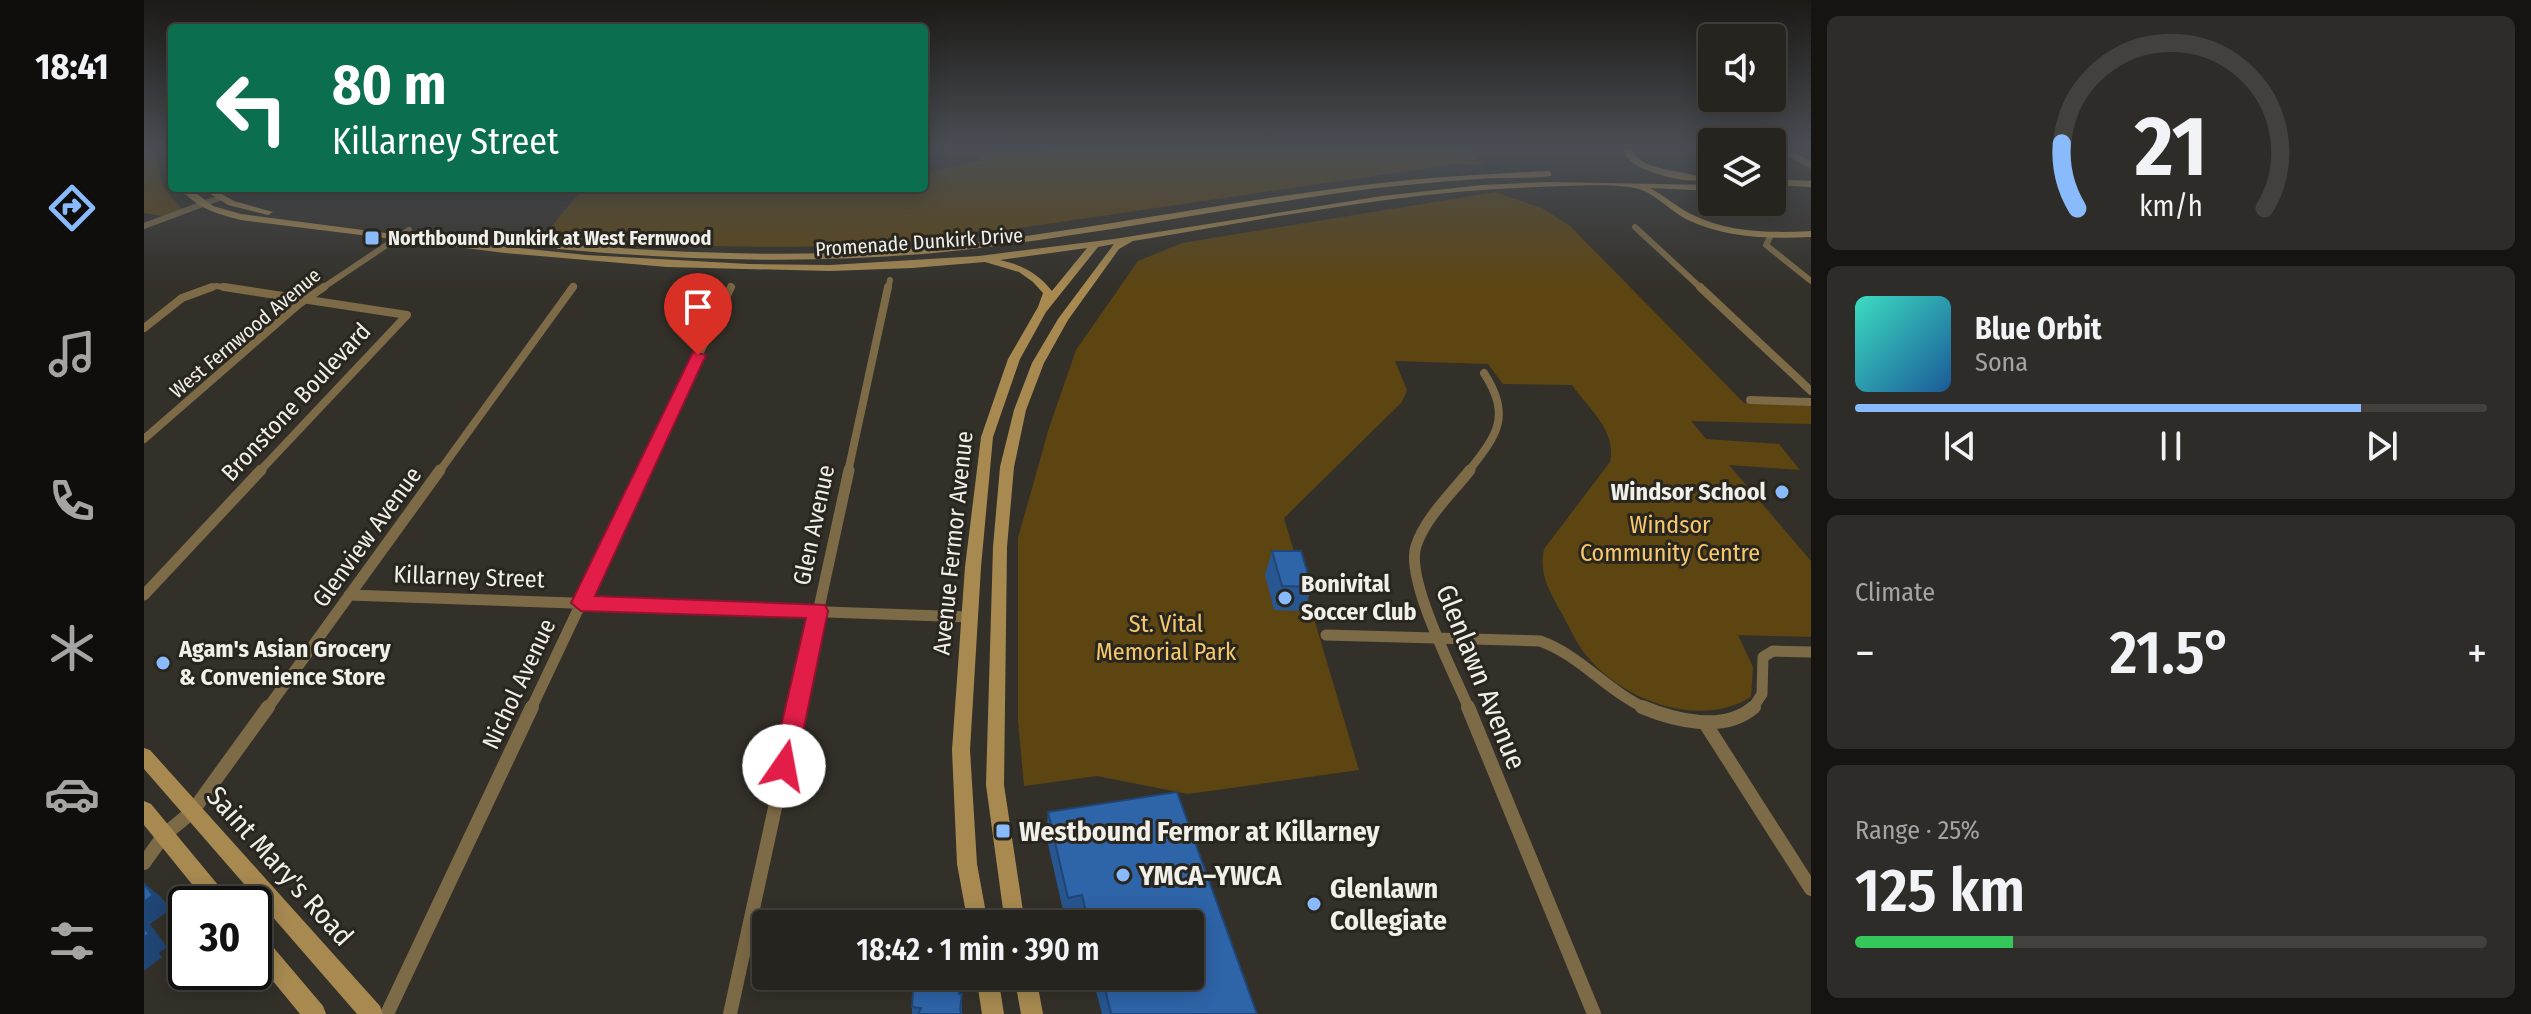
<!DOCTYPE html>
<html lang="en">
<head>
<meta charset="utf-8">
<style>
  :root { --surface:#26241f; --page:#2e2c28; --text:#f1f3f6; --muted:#a4a4a4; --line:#42413d; --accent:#88bafc }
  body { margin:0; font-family:"Fira Sans Condensed",sans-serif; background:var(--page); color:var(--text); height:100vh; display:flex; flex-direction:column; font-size:30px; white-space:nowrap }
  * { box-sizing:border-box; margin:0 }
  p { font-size:26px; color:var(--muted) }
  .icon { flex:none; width:44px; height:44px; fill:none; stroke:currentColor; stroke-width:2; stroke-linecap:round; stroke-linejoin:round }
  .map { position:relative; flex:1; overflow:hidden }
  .details { display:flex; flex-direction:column; gap:16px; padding:16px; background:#151411; width:720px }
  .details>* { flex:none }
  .banner { position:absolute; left:24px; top:24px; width:760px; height:168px; border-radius:8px; box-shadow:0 4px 20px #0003,0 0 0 2px var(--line); background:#0b6e4f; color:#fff; overflow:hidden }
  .controls { position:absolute; left:1554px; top:24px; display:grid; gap:16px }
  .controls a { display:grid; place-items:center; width:88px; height:88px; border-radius:8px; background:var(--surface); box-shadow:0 4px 20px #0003,0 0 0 2px var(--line); font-size:40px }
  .speed { position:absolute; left:24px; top:886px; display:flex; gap:16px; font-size:40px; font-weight:700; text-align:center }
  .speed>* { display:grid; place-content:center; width:104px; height:104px; border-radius:50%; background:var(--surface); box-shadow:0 4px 20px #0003,0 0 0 2px var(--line); line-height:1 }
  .speed .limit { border:4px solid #111; border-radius:12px; background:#fff; color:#111 }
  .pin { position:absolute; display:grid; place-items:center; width:68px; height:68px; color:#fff; margin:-82px -34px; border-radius:50% 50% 50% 0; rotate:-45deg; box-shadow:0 0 8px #0007 }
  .pin .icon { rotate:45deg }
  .me { position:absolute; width:88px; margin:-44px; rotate:12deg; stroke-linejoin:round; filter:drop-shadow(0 0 6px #0008) }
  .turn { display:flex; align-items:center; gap:28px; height:168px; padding:0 32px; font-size:36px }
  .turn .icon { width:104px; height:104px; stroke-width:2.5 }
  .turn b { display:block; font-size:56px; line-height:68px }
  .big { font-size:60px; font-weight:600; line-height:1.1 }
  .details .widget { flex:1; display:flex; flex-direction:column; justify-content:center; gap:12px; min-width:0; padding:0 28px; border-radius:12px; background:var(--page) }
  .details .dial { align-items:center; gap:0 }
  .dial svg { height:208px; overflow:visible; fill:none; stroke:var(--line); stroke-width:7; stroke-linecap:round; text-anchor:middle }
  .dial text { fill:var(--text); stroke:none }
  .song { display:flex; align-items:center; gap:24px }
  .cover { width:96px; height:96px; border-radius:12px; background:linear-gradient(135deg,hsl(170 70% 55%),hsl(210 70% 35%)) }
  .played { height:8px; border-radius:4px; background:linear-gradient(90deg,var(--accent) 80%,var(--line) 80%) }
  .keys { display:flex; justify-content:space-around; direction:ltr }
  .heat { display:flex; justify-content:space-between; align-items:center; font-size:44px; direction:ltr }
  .charge { height:12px; border-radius:6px; background:linear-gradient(90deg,#34c759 25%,var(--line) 0) }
  .trip { position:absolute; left:608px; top:910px; width:452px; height:80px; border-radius:8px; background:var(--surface); box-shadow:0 4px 20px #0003,0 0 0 2px var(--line); font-weight:600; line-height:80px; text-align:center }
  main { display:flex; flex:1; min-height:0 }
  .tab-bar { display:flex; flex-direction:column; width:144px; justify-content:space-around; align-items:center; background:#0f0e0c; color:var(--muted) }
  .tab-bar .icon { width:56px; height:56px }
  .tab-bar .active { color:var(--accent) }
  .tab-bar b { font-size:36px; color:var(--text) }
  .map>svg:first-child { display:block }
  .green { fill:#5d4511 }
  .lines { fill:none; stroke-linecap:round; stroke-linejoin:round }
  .street-far3 { stroke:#7d6a47; stroke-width:6 }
  .street-far2 { stroke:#7d6a47; stroke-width:8 }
  .street-far1 { stroke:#7d6a47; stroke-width:11 }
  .street { stroke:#7d6a47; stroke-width:14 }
  .secondary { fill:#a88a51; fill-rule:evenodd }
  .wall { fill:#285690 }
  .shaded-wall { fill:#204676 }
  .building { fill:#2e64a8; stroke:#204676; stroke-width:2 }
  .route { fill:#e11d48; stroke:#92132f; stroke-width:2 }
  .poi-dot { fill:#88bafc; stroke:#29261f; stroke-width:3 }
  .labels { text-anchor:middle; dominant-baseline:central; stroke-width:6; stroke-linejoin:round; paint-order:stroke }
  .far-poi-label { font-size:20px; font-weight:bold; fill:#f1efea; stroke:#29261f; text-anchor:start }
  .far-street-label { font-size:20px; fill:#f1efea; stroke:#29261f }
  .street-label { font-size:24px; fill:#f1efea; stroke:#29261f }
  .poi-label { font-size:24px; font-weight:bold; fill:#f1efea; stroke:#29261f; text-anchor:start }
  .park-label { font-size:24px; fill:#f6c76b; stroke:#29261f }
  .near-street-label { font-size:28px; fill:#f1efea; stroke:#29261f }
  .near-poi-label { font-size:28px; font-weight:bold; fill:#f1efea; stroke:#29261f; text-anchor:start }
</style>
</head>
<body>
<main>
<nav class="tab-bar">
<b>18:41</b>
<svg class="icon active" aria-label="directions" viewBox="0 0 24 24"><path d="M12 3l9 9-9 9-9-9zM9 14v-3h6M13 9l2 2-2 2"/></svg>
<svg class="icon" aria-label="music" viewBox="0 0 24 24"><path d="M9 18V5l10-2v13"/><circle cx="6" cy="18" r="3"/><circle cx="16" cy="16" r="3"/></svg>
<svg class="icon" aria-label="phone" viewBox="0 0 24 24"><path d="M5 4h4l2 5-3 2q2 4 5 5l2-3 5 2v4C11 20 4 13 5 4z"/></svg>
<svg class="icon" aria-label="climate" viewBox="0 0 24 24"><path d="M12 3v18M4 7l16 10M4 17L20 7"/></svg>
<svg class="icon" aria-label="car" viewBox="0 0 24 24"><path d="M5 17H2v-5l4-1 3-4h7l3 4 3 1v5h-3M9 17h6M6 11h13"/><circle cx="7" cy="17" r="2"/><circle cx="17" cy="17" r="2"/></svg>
<svg class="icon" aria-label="filters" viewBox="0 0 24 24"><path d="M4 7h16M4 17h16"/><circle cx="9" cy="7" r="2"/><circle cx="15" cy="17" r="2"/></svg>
</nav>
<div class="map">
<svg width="1667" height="1014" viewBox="0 0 1667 1014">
  <rect width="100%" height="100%" fill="#333029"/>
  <path class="green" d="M0,147H11L19,187L38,209L19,216L0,213Z
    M926,147H1321L1340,165L1311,164L849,232L825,231L818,236C683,253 546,247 411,238L402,233L436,192C455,190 468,191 486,193C515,196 544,188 574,192L780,188V172L836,161L832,154C864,150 895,155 926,147Z
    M1351,192L1398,208L1426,226L1600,403L1667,405V424L1547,421L1562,439L1635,444L1656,470L1585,465L1667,561V637L1594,635L1609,667L1607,697C1555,729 1479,701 1442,655C1432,643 1425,626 1417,612C1405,590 1395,575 1400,549L1466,462C1473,431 1445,409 1428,385L1359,384L1344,364L1251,361L1263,390L1258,402L1140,518L1215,770L1044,794L953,776L880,786L874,721V538L905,428L932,350L994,261L1038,243Z"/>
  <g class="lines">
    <path class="street-far3" d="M1634,147L1667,165
      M0,226L75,198
      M1491,227L1558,289
      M1627,235L1622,245L1667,281
      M63,289L72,286L93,289
      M177,289L265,230
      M428,289L430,286
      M744,289L746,280"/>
    <path class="street-far2" d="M80,287L263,315L115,472
      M1556,287L1667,391
      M0,328L38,298L68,287
      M1606,400L1667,402
      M0,439L155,304L180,287
      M295,472L429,287
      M499,472L587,287
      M704,472L744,287
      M1324,472C1353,435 1368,417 1340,373"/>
    <path class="street-far1" d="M0,595L117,470
      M205,595L826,617
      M1182,635L1396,641C1436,655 1463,691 1503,709
      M123,709L296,470
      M387,709L500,470
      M653,709L705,470
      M1325,709C1310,673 1261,579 1272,546C1281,518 1308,493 1326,470
      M1608,709L1618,694L1619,657L1629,651L1667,652"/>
    <path class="street" d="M1324,707L1450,1014
      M1498,707C1532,721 1580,733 1610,707
      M1561,723L1667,889
      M0,863L20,835L48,812L124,707
      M243,1014L388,707
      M586,1014L653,707"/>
    <path class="secondary" d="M1477,147H1485C1501,175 1536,167 1560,179C1546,185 1503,173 1489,163C1484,159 1480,153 1477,147Z
      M1628,149L1646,152L1642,154L1628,153Z
      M1404,171L1407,172V176C1383,179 1358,177 1334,179C1290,182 1246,186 1202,192C1074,210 947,235 819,250C684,265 549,261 414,249L409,246L414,243C549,255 685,259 820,244C949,229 1076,203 1204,187C1271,178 1337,174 1404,171Z
      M1628,179L1667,181V187L1628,185Z
      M1404,182L1568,185V191L1506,188C1521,196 1534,208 1549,215C1586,233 1627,233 1667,231V237C1624,239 1581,238 1542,219C1525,210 1508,191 1491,188C1465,183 1421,186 1393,187C1257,191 1123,219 989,241L975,249L924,320L900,363L882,410L870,467L863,547L860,785L881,924H861L842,785L849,547L856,467L870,410L888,363L914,319L970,244L954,247L902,312L876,359L849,437L837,567L826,750L833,864L844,924H824L813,864L808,750L821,567L837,437L864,359L894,307L899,293L889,282L875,272L841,262L768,268L686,271L523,267L361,253L97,220C73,214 52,208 36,188H45L69,206L97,214L280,238L442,255L605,264L686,265L835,256L970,239L1238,196L1338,185ZM943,248L908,291C894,273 878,265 856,260Z
      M57,188H67L90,201L129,212L124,215L84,205Z
      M0,748L6,750L236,1006L239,1014H213L0,769Z
      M0,801L7,804L84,897L87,904H64L0,825Z
      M110,931L118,934L179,1006L182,1014H156L110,958Z
      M832,976H854L860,1014H838Z
      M870,976H892L899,1014H877Z"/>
  </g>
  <path class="wall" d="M1128,551L1168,587L1160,611L1130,610L1121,575Z
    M1033,792L1113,1014H958L948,976H1046V924H936L934,917L921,919L902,835L904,812Z
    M815,994H818V1014H768V1007Z"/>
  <path class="shaded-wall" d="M0,883L16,896L27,909L6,924L23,947L15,953L18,957L0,971Z"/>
  <path class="building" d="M1128,551H1157L1168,587L1138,586Z
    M1033,792L1113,1014H967L958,976H1046V924H945L938,895L924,898L904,812Z
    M0,884L9,895L0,902Z
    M0,927L5,934L0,937Z
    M770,976H812L815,994H818L816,1010L818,1014H774L777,1008L768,1007Z"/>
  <linearGradient id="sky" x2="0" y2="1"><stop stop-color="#1c1a17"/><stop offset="0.51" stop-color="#4a4e54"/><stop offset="1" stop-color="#4a4e54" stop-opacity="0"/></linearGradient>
  <rect width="1667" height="289" fill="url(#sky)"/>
  <path class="route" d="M549,352L562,355L451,596L681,605L684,611L652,766L649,773L640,776L632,773L628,766L662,618L437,611L427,603Z"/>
  <g class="poi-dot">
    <rect x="220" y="230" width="16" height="16" rx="4"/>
    <circle cx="1638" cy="492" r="8"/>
    <circle cx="1141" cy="598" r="8"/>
    <circle cx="19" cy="663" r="8"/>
    <rect x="851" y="823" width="16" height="16" rx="4"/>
    <circle cx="979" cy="875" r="8"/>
    <circle cx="1170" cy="904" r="8"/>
  </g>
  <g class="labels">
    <g class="far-poi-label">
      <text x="244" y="238">Northbound Dunkirk at West Fernwood</text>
    </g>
    <g class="far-street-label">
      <text transform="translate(775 242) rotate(-4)">Promenade Dunkirk Drive</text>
      <text transform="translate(101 333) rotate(-40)">West Fernwood Avenue</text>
    </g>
    <g class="street-label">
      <text transform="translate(152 402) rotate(-47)">Bronstone Boulevard</text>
      <text transform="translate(670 525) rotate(-78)">Glen Avenue</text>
      <text transform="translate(223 537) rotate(-54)">Glenview Avenue</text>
      <text transform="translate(809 543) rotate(-84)">Avenue Fermor Avenue</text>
      <text transform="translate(325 577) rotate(2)">Killarney Street</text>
      <text transform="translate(375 684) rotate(-65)">Nichol Avenue</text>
    </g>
    <g class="poi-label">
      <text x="1622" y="492" text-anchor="end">Windsor School</text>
      <text x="1157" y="584">Bonivital<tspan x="1157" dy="28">Soccer Club</tspan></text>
      <text x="35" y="649">Agam's Asian Grocery<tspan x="35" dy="28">&amp; Convenience Store</tspan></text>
    </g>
    <g class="park-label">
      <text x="1526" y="525">Windsor<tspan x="1526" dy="28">Community Centre</tspan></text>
      <text x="1022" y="624">St. Vital<tspan x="1022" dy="28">Memorial Park</tspan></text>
    </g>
    <g class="near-street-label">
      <text transform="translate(1337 677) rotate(68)">Glenlawn Avenue</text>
      <text transform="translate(136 866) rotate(48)">Saint Mary's Road</text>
    </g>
    <g class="near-poi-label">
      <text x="875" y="831">Westbound Fermor at Killarney</text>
      <text x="995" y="875">YMCA–YWCA</text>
      <text x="1186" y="888">Glenlawn<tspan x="1186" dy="32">Collegiate</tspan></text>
    </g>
  </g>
</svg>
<div class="controls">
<a><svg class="icon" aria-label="sound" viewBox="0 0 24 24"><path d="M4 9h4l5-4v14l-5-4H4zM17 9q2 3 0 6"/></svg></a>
<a><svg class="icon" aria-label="layers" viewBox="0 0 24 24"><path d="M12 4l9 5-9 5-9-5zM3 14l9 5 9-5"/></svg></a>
</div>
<div class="speed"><div class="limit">30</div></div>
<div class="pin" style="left:554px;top:355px;background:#d93025"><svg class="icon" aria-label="arrive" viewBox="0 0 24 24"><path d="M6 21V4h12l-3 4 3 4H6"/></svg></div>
<svg class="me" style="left:640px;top:766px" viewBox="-20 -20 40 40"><circle r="19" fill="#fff"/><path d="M0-13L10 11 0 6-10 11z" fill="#e11d48"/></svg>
<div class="trip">18:42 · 1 min · 390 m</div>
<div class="banner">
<div class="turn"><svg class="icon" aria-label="left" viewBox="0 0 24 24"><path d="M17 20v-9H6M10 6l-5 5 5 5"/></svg><div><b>80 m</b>Killarney Street</div></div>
</div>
</div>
<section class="details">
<div class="widget dial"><svg viewBox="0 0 100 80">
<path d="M14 69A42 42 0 1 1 86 69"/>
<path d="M14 69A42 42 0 0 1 8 44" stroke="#88bafc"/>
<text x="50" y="56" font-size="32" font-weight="700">21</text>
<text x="50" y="72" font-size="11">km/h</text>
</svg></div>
<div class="widget">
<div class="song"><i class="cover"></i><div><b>Blue Orbit</b><p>Sona</p></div></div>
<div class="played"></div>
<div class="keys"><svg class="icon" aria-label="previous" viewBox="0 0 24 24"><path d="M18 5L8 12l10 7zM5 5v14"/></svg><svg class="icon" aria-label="pause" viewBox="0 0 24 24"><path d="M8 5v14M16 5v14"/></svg><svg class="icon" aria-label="next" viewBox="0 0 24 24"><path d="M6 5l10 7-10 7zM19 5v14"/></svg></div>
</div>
<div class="widget"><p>Climate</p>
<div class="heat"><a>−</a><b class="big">21.5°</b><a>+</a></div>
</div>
<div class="widget"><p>Range · 25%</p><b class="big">125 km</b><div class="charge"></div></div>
</section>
</main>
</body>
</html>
